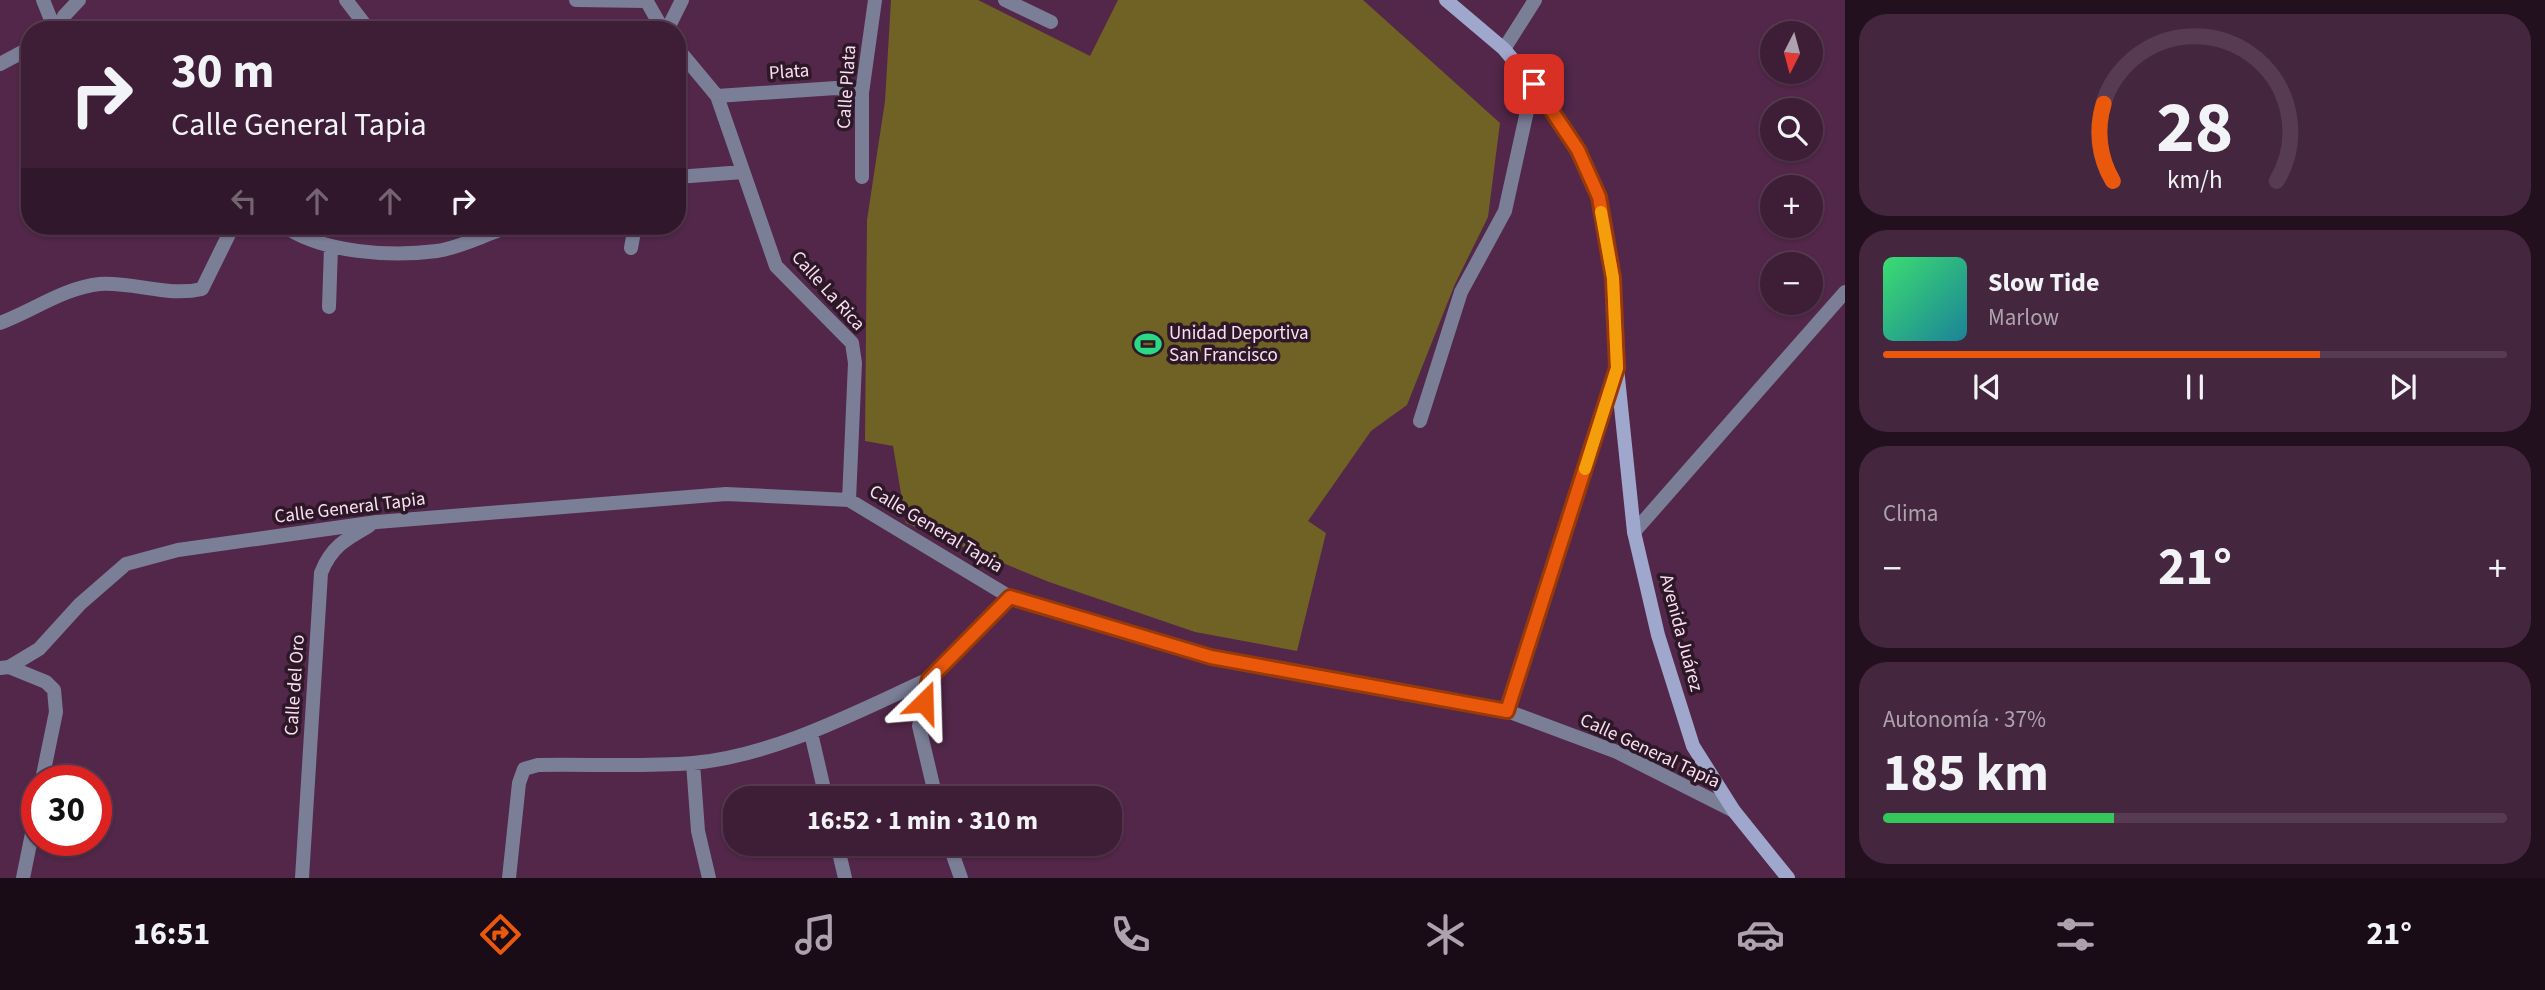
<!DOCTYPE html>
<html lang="es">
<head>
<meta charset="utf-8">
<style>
  :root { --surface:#3e1d37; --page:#45263f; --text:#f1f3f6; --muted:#ada2ad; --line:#573b52; --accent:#ea580c }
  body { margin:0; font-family:"Source Sans 3",sans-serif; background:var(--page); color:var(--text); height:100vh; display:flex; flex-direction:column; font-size:26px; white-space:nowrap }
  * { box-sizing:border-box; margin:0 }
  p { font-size:23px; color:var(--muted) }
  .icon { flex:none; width:38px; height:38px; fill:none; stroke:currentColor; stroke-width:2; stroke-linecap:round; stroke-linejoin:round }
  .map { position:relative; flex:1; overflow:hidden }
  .drawer { display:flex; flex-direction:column; gap:14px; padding:14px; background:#22101e; width:700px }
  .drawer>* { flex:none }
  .top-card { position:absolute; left:21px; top:21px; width:665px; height:214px; border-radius:28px; box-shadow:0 2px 5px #0004,0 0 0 2px var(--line); background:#3e1d37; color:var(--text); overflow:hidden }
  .needle { width:46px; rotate:186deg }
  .fabs { position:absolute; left:1760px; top:21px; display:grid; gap:14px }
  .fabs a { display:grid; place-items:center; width:63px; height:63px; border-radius:50%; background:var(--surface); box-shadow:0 2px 5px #0004,0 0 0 2px var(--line); font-size:35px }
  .speed { position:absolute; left:21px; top:765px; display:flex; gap:14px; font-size:35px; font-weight:700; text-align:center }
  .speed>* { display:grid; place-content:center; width:91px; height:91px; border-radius:50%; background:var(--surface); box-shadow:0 2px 5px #0004,0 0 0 2px var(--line); line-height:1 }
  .speed .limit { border:10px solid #d22; background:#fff; color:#111 }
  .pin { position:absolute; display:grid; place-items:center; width:60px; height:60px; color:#fff; margin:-30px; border-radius:14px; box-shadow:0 4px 10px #0006 }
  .me { position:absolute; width:77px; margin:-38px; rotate:22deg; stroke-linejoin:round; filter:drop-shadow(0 0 5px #0008) }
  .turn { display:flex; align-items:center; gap:24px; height:147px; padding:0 35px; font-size:32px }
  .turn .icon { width:91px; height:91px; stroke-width:2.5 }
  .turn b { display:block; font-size:49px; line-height:60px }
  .lanes { display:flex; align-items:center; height:66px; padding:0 35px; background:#0003; justify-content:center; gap:35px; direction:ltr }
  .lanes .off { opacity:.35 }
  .big { font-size:52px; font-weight:700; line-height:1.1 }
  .drawer .widget { flex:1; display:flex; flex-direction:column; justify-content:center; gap:10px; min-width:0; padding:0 24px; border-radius:28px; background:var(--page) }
  .drawer .dial { align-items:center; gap:0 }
  .dial svg { height:182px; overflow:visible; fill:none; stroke:var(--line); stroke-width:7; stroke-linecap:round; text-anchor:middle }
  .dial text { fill:var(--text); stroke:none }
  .song { display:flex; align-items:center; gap:21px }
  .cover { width:84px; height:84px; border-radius:10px; background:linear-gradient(135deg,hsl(140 70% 55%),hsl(190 70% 35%)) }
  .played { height:7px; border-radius:4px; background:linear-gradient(90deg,var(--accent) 70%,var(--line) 70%) }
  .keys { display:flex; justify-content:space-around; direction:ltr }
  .heat { display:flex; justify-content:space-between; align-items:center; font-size:38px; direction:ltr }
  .charge { height:10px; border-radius:5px; background:linear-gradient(90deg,#34c759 37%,var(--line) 0) }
  .trip { position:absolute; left:723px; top:786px; width:399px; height:70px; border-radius:28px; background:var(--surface); box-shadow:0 2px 5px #0004,0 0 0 2px var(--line); font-weight:700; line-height:70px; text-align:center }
  .dock { display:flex; height:112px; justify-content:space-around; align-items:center; background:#190c16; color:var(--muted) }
  .dock .icon { width:49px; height:49px }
  .dock .current { color:var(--accent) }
  .dock b { font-size:32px; color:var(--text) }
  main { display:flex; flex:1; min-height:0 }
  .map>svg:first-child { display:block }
  .pitch { fill:#706124 }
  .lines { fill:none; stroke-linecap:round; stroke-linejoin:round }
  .pedestrian { stroke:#7a7f97; stroke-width:14 }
  .minor { stroke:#7a7f97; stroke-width:14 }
  .secondary { stroke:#9fa7cc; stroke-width:14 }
  .route-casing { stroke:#983908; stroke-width:18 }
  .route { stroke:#ea580c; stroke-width:12 }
  .slow { stroke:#f59e0b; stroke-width:12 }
  .labels { text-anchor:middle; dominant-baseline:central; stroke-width:7; stroke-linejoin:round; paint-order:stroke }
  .street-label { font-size:19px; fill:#fadef2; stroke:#2c1827 }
  .poi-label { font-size:19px; fill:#fadef2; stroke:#2c1827; text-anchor:start }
</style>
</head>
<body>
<main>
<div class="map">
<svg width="1845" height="878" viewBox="0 0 1845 878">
  <rect width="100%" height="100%" fill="#522749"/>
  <path class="pitch" d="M891,0H978L1090,56L1118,0H1363L1500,123L1488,217L1455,284L1407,405L1371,431L1308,521L1326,533L1297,651L1195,632L1049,582L906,523L893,446L865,441L867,220L885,101Z"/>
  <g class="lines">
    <path class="pedestrian" d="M667,30L682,0"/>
    <path class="minor" d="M43,0L55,30
      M346,0L369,30
      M576,0L646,1
      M646,0L663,30
      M1005,0L1051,22
      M58,30L64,16L79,0
      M677,48L717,96L776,266L852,343L855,363L849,500
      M1504,49L1535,0
      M0,64L30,48
      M717,96L836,88L862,93
      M677,177L743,172
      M862,177V93L875,0
      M284,226C323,253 390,257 437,251C458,248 480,237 500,230L502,226
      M631,248L635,226
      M329,307L331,247
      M0,323C32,311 66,287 100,284C135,282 168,297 202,289L233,226
      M1420,421L1461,292L1505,211L1533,84
      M1634,532L1845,292
      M9,667L46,682L54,690L56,712L42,780
      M0,668L9,667L39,649L80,604L126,564L178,550L377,522L726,494L849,500L1010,597L1211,657L1507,711L1617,752L1734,811
      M1507,711L1617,368
      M811,733L826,798
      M693,763L698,831L709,878
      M936,798L919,726L929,679L1010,597
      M837,844L845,878
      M949,844L961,878
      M23,878L37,809
      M302,878L321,573C331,547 346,539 369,526
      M509,878L519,783L524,769L538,765C589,764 642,767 693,763C776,755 854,713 929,679"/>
    <path class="secondary" d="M1446,0L1504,49L1533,84L1578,150L1599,197L1613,278L1617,368L1634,532L1658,635L1693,746L1734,811L1788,878"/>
  </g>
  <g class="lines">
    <defs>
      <path id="route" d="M924,702L929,679L1010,597L1211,657L1507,711L1617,368L1613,278L1599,197L1578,150L1534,84"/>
    </defs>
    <use href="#route" class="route-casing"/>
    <use href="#route" class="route"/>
    <path class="slow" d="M1585,469L1617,368L1613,278L1601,212"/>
  </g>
  <defs>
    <symbol id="stadium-bare" viewBox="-9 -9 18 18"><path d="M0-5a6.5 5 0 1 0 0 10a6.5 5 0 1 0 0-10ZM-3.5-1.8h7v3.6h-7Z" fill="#2bd884" stroke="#2c1827" stroke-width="2.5" paint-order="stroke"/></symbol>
  </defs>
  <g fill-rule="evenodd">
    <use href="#stadium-bare" x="1129" y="325" width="38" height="38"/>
  </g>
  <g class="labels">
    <g class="street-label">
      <text transform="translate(789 72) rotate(-4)">Plata</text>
      <text transform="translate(847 87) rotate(-86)">Calle Plata</text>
      <text transform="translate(828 291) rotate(48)">Calle La Rica</text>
      <text transform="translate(350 508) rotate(-7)">Calle General Tapia</text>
      <text transform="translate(936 529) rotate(31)">Calle General Tapia</text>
      <text transform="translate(1681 633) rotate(75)">Avenida Juárez</text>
      <text transform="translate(295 685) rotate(-86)">Calle del Oro</text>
      <text transform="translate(1650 751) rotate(25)">Calle General Tapia</text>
    </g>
    <g class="poi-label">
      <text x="1169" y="333">Unidad Deportiva<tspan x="1169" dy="22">San Francisco</tspan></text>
    </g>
  </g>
</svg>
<div class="fabs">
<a><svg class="needle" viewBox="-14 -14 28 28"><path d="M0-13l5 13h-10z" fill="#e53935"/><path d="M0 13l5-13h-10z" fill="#ada2ad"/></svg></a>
<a><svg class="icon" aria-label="search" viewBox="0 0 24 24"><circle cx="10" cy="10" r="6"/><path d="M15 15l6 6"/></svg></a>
<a>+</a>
<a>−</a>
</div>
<div class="speed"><div class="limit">30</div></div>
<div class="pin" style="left:1534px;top:84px;background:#d93025"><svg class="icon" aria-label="arrive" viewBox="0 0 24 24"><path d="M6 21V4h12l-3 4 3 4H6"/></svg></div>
<svg class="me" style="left:924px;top:702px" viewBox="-20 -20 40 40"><path d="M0-17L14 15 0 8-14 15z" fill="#ea580c" stroke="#fff" stroke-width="4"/></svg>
<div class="trip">16:52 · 1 min · 310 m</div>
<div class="top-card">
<div class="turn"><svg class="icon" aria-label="right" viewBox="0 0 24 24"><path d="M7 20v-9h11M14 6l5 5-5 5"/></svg><div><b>30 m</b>Calle General Tapia</div></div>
<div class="lanes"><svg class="icon off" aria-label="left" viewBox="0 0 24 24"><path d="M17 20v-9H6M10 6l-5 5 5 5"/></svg><svg class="icon off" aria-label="ahead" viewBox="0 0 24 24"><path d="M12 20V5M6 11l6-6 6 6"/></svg><svg class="icon off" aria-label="ahead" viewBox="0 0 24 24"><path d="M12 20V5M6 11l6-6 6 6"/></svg><svg class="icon" aria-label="right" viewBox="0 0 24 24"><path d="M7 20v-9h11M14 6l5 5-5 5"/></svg></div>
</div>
</div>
<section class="drawer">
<div class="widget dial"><svg viewBox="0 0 100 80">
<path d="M14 69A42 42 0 1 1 86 69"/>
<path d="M14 69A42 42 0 0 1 10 35" stroke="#ea580c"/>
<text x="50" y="56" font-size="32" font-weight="700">28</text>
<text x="50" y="72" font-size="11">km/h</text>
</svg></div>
<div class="widget">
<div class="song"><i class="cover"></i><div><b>Slow Tide</b><p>Marlow</p></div></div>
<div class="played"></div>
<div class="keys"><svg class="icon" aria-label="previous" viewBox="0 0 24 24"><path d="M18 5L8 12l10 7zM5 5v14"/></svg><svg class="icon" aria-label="pause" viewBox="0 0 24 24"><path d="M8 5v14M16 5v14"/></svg><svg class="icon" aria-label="next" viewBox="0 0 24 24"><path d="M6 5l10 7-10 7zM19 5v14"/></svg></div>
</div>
<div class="widget"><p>Clima</p>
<div class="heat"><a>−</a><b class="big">21°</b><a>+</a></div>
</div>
<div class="widget"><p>Autonomía · 37%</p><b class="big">185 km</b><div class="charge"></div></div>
</section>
</main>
<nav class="dock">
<b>16:51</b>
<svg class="icon current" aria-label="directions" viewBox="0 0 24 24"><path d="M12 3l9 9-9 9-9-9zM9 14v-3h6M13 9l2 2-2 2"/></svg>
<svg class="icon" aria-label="music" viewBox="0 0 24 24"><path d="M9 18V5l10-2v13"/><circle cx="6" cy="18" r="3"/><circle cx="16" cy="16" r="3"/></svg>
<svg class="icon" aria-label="phone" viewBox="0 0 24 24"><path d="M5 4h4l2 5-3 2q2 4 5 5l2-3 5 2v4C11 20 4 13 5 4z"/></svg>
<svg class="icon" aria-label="climate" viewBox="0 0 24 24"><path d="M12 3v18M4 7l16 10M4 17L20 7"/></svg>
<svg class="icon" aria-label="car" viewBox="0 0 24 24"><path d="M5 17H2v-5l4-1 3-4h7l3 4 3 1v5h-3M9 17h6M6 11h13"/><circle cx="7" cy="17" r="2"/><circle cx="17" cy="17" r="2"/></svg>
<svg class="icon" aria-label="filters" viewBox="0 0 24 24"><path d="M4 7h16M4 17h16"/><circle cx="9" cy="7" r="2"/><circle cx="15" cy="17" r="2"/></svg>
<b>21°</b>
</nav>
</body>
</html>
